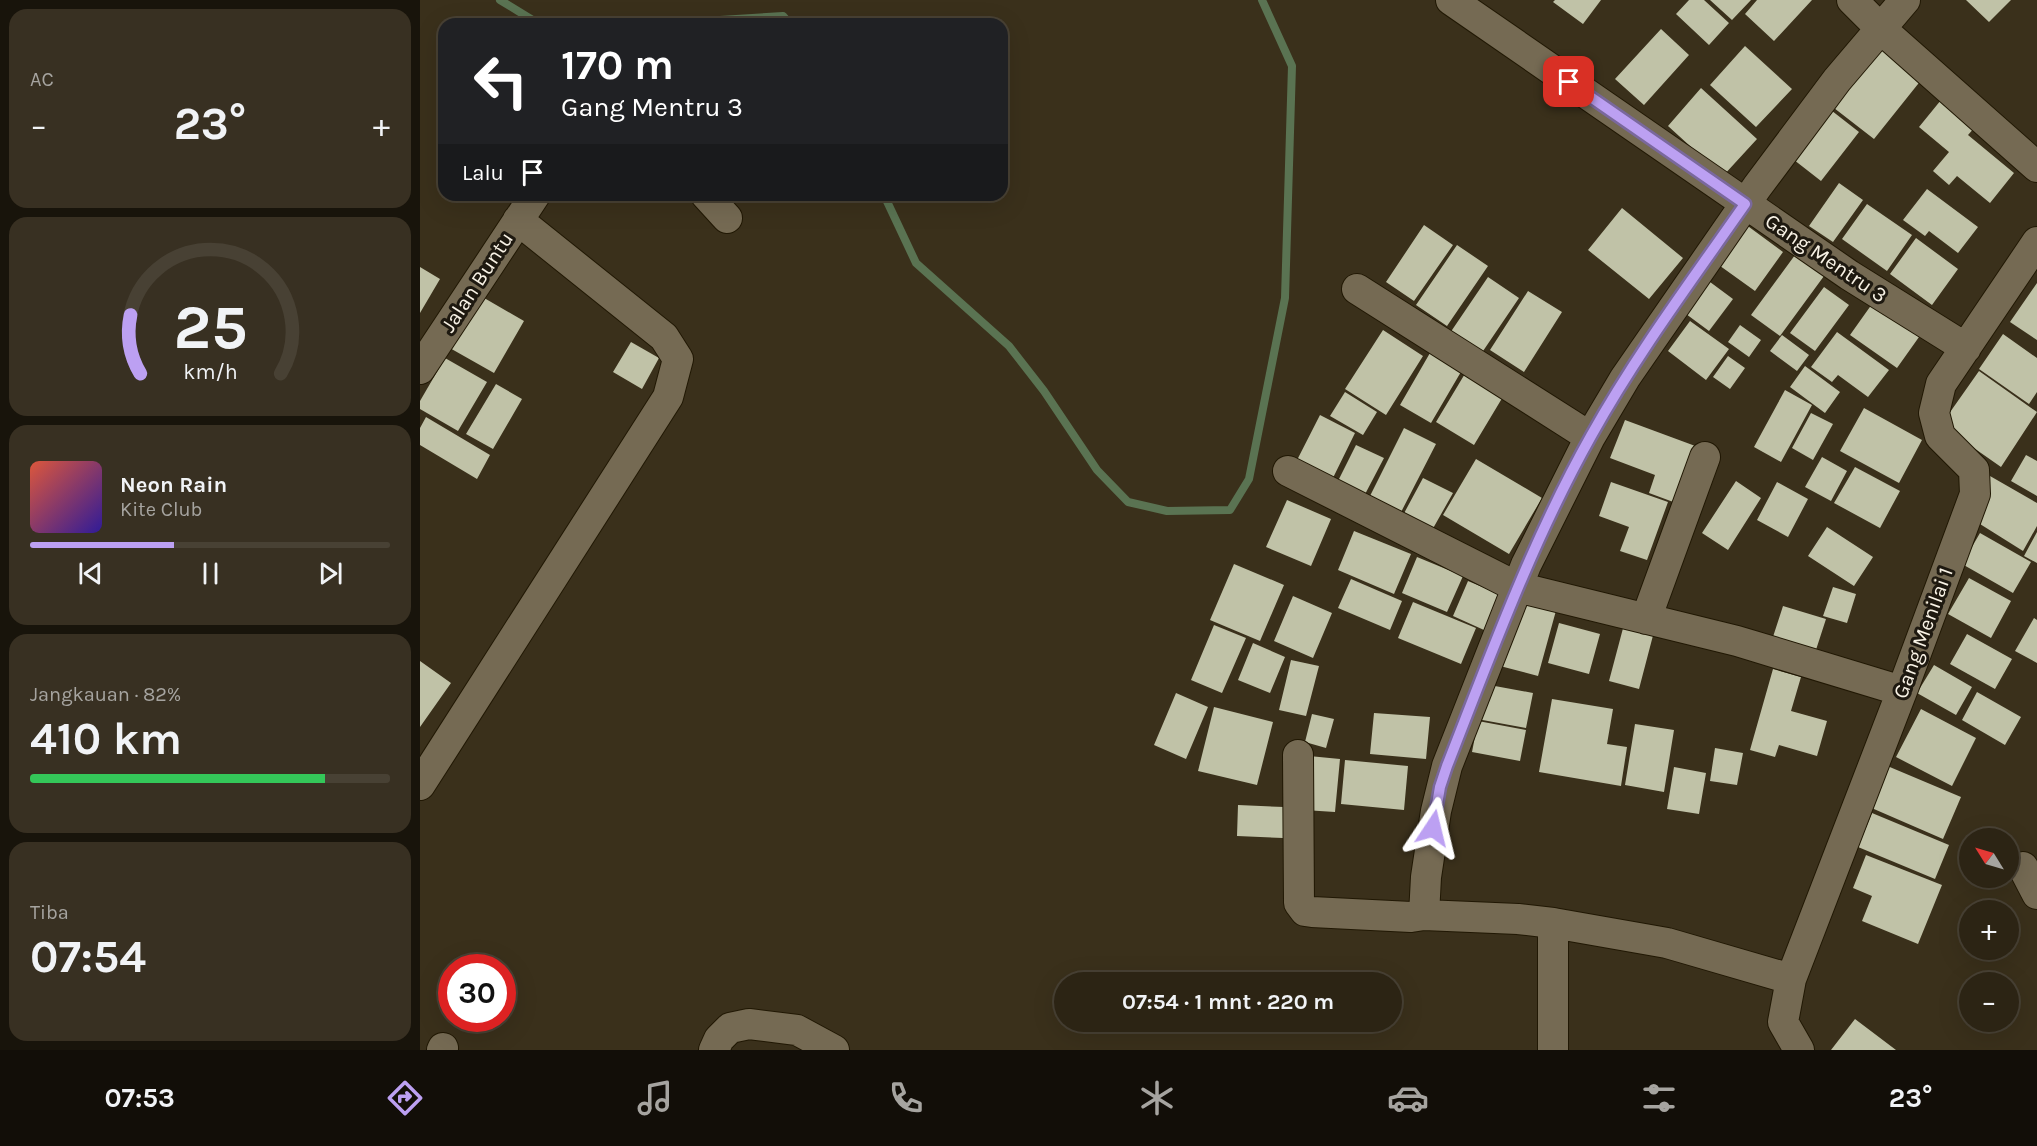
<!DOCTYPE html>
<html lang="id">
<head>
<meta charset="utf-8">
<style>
  :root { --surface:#2c2414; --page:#383022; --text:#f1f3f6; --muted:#a6a4a0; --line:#484134; --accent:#bca0f2 }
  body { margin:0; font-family:Karla,sans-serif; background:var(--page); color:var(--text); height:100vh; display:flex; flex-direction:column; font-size:22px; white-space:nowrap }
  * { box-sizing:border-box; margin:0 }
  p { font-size:20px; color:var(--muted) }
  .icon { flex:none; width:33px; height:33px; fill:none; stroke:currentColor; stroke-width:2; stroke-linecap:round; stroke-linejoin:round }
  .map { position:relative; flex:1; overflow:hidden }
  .sheet { display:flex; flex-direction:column; gap:9px; padding:9px; background:#18140b; width:420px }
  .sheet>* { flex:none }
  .banner { position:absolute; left:18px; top:18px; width:570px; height:183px; border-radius:18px; box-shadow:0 6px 24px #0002,0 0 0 2px var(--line); background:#202124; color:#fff; overflow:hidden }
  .needle { width:39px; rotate:307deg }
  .buttons { position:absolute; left:1539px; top:828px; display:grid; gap:12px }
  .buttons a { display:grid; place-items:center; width:60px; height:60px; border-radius:50%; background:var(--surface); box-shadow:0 6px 24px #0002,0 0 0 2px var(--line); font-size:30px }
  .speed { position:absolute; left:18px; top:954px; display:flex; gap:12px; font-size:30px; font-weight:700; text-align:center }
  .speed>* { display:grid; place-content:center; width:78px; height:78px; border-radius:50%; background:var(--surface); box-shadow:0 6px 24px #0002,0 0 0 2px var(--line); line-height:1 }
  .speed .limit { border:9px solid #d22; background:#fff; color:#111 }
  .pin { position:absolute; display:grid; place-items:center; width:51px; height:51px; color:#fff; margin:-26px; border-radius:12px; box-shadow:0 3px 9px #0006 }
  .me { position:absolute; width:66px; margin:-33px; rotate:10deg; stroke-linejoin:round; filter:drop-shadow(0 0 4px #0008) }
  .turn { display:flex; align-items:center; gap:21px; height:126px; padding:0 24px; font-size:27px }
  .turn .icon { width:78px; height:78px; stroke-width:2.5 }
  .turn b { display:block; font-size:42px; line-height:51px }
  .then { display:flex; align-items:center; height:57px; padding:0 24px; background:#0003; gap:12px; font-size:22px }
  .big { font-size:45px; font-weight:700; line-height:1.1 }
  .sheet .tile { flex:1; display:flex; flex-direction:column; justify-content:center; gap:9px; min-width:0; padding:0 21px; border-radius:18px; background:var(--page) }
  .sheet .dial { align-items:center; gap:0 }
  .dial svg { height:156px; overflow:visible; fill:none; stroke:var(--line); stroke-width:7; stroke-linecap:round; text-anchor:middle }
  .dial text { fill:var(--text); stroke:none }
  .song { display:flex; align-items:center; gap:18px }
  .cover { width:72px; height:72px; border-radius:9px; background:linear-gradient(135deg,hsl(10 70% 55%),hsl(250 70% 35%)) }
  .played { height:6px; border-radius:3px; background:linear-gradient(90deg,var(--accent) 40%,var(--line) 40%) }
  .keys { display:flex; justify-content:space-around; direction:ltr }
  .heat { display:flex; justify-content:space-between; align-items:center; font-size:33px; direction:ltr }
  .charge { height:9px; border-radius:4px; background:linear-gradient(90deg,#34c759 82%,var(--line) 0) }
  .trip { position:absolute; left:634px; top:972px; width:348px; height:60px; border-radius:30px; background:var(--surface); box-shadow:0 6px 24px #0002,0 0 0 2px var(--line); font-weight:700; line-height:60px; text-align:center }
  .dock { display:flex; height:96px; justify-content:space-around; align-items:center; background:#120e08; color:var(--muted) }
  .dock .icon { width:42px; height:42px }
  .dock .active { color:var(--accent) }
  .dock b { font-size:27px; color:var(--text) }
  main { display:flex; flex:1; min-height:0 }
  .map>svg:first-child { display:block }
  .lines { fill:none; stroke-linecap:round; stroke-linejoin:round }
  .stream { stroke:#5a7352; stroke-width:8 }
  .building { fill:#c0c2a7 }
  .minor-casing { stroke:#211804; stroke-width:32 }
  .minor { stroke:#756a53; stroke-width:30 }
  .route-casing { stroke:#7a689d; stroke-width:15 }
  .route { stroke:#bca0f2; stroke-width:10 }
  .labels { text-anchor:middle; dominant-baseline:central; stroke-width:6; stroke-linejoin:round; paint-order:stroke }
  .street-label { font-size:21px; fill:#f8f2e5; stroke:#1e1910 }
</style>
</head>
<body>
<main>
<section class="sheet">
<div class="tile"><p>AC</p>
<div class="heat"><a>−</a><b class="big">23°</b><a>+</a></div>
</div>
<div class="tile dial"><svg viewBox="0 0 100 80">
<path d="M14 69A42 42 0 1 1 86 69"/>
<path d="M14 69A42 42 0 0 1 9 39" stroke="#bca0f2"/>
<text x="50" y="56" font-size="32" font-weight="700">25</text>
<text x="50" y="72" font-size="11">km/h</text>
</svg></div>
<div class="tile">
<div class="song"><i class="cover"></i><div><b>Neon Rain</b><p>Kite Club</p></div></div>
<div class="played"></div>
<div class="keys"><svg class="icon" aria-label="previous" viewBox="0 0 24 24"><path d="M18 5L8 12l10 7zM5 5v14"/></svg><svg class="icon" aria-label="pause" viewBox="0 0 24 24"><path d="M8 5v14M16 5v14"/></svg><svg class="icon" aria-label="next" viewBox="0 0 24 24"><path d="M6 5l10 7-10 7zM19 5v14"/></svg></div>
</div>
<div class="tile"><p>Jangkauan · 82%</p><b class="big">410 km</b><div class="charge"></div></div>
<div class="tile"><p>Tiba</p><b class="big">07:54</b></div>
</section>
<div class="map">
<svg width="1617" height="1050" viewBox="0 0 1617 1050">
  <rect width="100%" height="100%" fill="#3a301b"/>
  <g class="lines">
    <path class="stream" d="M80,0L119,24
      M236,24L363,16L370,24
      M464,195L496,263L589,346L624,391L677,470L708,502L747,511L810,510L829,479L865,298L872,66L842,0"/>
  </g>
  <path class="building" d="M1135,0H1181L1163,24L1133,2Z
    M1269,0H1284L1309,23L1289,45L1256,14Z
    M1290,0H1331L1312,20Z
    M1337,0H1392L1354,41L1325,14Z
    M1546,0H1591L1569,22Z
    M1241,29L1269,55L1224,105L1195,79Z
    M1453,40L1502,79L1454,139L1405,101Z
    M1325,46L1372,89L1336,127L1290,85Z
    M1281,88L1337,139L1303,176L1248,126Z
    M1521,100L1555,127L1548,135L1594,173L1570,203L1537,176L1529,185L1513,171L1529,152L1499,127Z
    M1407,107L1439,132L1401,181L1369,156Z
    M1419,183L1443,200L1413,242L1389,226Z
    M1507,189L1558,227L1538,253L1509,231L1505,236L1483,220Z
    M1447,204L1492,235L1467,271L1422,239Z
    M1202,208L1263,258L1229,299L1168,250Z
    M1325,224L1363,252L1335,291L1296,263Z
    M1004,225L1033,245L994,301L966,282Z
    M1496,238L1538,269L1512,305L1470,274Z
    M1037,245L1068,266L1027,326L996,305Z
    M1375,255L1404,276L1360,336L1331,315Z
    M0,267L20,279L0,313Z
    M1068,277L1099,298L1061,354L1030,333Z
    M1286,279L1313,299L1289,331L1262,311Z
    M1617,283V340L1590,322Z
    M1404,287L1429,305L1395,351L1370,333Z
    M1108,291L1142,312L1104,372L1070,350Z
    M59,295L104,321L74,373L28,347Z
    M1452,304L1499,337L1477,368L1430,335Z
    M1270,321L1309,349L1286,380L1248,351Z
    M1320,325L1341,340L1329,357L1308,342Z
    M963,330L1003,356L966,415L925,389Z
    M1417,332L1469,370L1448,397L1418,375L1412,382L1391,367Z
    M1583,334L1617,358V392L1609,404L1559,369Z
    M1362,335L1389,355L1377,371L1350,351Z
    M211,342L239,358L222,389L193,372Z
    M1014,346L1045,365L1011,423L980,405Z
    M1308,356L1325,368L1310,389L1293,377Z
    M25,358L67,382L38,431L0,409V401Z
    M1385,366L1420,392L1405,413L1370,387Z
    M1559,371L1617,412L1581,467L1521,425Z
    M1046,372L1084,395L1054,445L1016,422Z
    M76,384L102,399L73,449L46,434Z
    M1365,390L1392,405L1361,462L1334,447Z
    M925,392L957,412L943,435L910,416Z
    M1444,408L1502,440L1479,483L1420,451Z
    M1391,413L1413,424L1393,460L1372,448Z
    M900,415L935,433L910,484L874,466Z
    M6,417L70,455L57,479L0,445V428Z
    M1205,420L1278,447L1256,503L1229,493L1235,475L1190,458Z
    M984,428L1016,444L978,518L947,502Z
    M936,445L964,458L942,500L915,487Z
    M1606,455L1617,461V496L1591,481Z
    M1402,457L1427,471L1411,501L1385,487Z
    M1056,459L1122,498L1089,554L1023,515Z
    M1435,467L1480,491L1460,528L1414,503Z
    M1570,476L1617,503V526L1603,551L1552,519Z
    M1003,478L1033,493L1011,532L982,517Z
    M1316,481L1341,498L1308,550L1282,533Z
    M1191,482L1248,502L1227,560L1200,551L1209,527L1179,516Z
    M1357,482L1388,499L1368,537L1337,520Z
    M867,500L911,519L891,566L846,547Z
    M1407,527L1453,557L1434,586L1388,556Z
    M934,531L991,554L974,594L918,570Z
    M1617,532V563L1604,556Z
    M1560,533L1611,562L1593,593L1542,564Z
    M997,557L1043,576L1027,612L982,593Z
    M814,564L864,585L840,641L790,620Z
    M1549,578L1591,601L1571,638L1528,614Z
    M931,579L982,601L970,630L918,608Z
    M1048,581L1079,594L1064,630L1033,616Z
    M1413,587L1436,594L1427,623L1403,616Z
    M873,596L912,613L893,658L854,641Z
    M1098,597L1137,607L1118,676L1080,666Z
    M993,602L1056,628L1041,664L978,638Z
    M1363,606L1406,619L1394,656L1351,643Z
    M1206,617L1236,624L1219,689L1189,681Z
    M1614,618L1617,620V663L1595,651Z
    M1139,623L1180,634L1169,674L1128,663Z
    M794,625L826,638L802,693L771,680Z
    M1547,634L1592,659L1575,689L1530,664Z
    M833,643L865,657L850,693L818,680Z
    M871,660L899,666L886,716L859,710Z
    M0,661L31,683L0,727Z
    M1514,665L1552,687L1536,715L1497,693Z
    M1353,669L1381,677L1371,711L1407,721L1397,756L1359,745L1355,757L1330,750Z
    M1064,684L1113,693L1106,728L1057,719Z
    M1557,692L1601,717L1585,745L1542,720Z
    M756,693L788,707L766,759L734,745Z
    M1132,699L1193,709L1187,744L1207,747L1201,786L1119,772Z
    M794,707L853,722L837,785L778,771Z
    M1501,709L1556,738L1532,786L1476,757Z
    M954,713L1010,717L1006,759L950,754Z
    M892,714L914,719L906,748L885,742Z
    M1058,721L1106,730L1100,761L1052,752Z
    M1215,724L1254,730L1244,792L1205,785Z
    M1295,748L1323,753L1317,785L1290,781Z
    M889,756L920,759L915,812L884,810Z
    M925,760L988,766L984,810L921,804Z
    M1465,765L1541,797L1523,839L1447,806Z
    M1254,767L1286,773L1279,814L1247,809Z
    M818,805L864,807L863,838L817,836Z
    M1452,813L1529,845L1515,879L1438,847Z
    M1446,855L1522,885L1498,944L1442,921L1452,896L1433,888Z
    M1435,1019L1476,1050H1411Z"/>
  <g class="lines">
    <defs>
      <path id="minor" d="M1031,0L1429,275L1546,348
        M1432,0L1460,28L1617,167
        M286,195L307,218
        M937,289L1170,437
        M0,369L115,195
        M868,471L1097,587L1317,641L1482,691
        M1226,619L1285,457
        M878,755L879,903L885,911L892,912L991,917L1004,915
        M0,785L248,397L258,359L244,337L98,220
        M1603,867L1617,894
        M1133,923L1247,943L1371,979
        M22,1050L23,1048
        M294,1050L299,1039L310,1028L329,1024L377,1030L414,1050
        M1133,1050V923L1098,919L1004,915L1006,877L1016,811L1027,766L1106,565L1170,437L1205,378L1337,187L1417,80L1485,0
        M1379,1050L1363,1022L1371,979L1482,691L1555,494L1554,470L1520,436L1514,413L1521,384L1617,242"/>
    </defs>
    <use href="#minor" class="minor-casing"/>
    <use href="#minor" class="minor"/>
  </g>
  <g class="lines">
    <defs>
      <path id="route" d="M1013,828L1020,787L1027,766C1071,654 1112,541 1171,436C1216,355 1272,280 1325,204L1149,82"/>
    </defs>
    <use href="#route" class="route-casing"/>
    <use href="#route" class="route"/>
  </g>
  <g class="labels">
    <g class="street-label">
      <text transform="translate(1406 258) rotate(34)">Gang Mentru 3</text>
      <text transform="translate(57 282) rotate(-57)">Jalan Buntu</text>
      <text transform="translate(1503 633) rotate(-70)">Gang Menilai 1</text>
    </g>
  </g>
</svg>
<div class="buttons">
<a><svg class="needle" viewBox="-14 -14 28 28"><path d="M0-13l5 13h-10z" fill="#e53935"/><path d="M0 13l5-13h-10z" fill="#a6a4a0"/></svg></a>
<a>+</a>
<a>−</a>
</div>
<div class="speed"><div class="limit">30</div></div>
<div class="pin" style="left:1149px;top:82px;background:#d93025"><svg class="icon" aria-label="arrive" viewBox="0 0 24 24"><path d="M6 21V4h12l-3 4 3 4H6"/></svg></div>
<svg class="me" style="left:1013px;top:828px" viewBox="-20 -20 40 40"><path d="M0-17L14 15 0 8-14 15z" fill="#bca0f2" stroke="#fff" stroke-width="4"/></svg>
<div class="trip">07:54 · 1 mnt · 220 m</div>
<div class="banner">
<div class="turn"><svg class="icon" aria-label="left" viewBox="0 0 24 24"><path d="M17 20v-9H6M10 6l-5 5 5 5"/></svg><div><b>170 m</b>Gang Mentru 3</div></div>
<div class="then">Lalu<svg class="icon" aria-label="arrive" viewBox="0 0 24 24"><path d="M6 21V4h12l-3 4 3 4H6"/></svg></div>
</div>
</div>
</main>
<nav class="dock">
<b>07:53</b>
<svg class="icon active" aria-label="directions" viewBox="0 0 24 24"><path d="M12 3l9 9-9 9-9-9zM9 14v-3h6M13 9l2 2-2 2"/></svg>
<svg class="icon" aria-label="music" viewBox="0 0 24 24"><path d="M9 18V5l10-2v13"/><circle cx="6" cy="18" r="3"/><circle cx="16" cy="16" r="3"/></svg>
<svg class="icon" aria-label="phone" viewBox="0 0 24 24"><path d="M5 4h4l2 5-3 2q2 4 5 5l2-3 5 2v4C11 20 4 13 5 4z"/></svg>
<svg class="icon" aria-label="climate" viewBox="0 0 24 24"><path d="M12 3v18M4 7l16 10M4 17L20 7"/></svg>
<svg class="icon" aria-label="car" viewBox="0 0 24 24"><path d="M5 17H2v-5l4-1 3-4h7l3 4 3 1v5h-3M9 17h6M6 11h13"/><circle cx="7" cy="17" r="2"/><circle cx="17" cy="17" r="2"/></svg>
<svg class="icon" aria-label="filters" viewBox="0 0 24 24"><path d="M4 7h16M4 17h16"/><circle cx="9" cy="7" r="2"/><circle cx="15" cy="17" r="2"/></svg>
<b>23°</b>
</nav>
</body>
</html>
